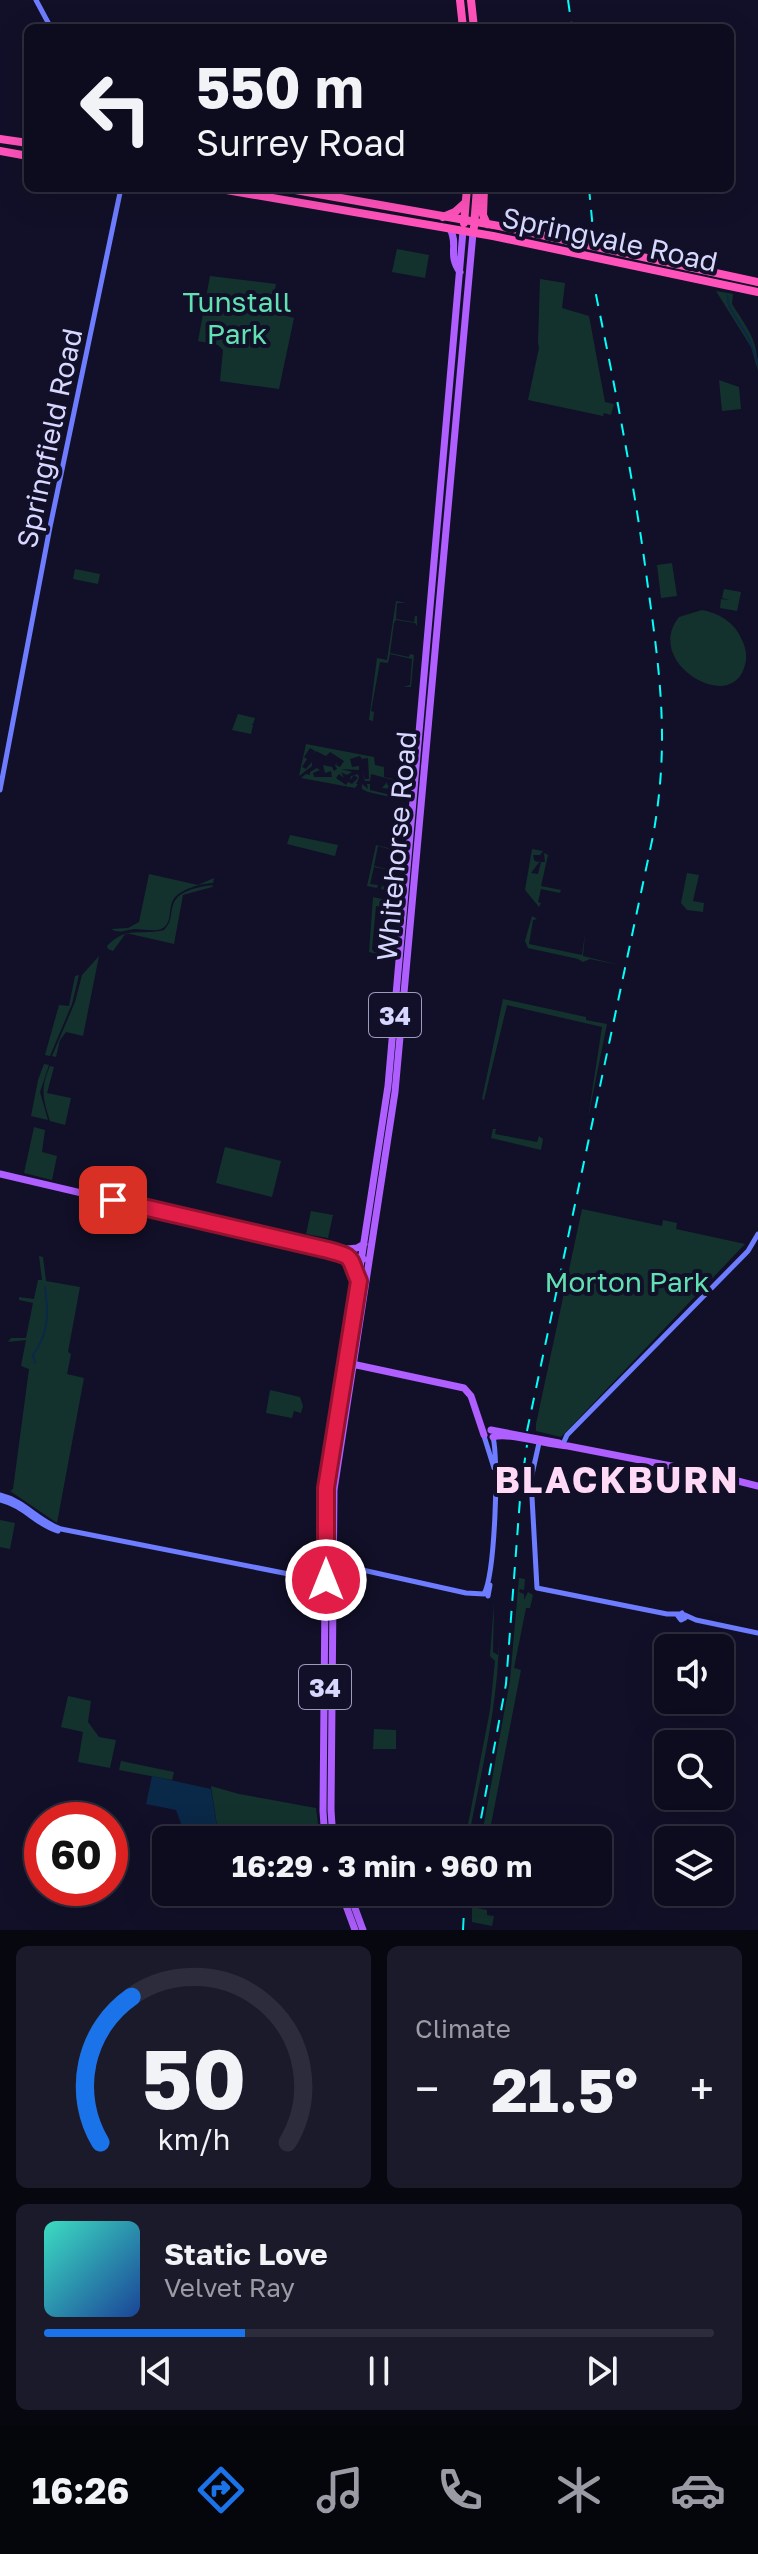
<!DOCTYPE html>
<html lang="en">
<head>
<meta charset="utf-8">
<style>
  :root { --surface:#0d0c1e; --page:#1b1a2b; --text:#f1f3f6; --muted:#9a9ba4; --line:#2d2c3c; --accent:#1a73e8 }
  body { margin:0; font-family:"Golos Text",sans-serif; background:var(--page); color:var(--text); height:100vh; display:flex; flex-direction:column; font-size:30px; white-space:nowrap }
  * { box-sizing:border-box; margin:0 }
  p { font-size:26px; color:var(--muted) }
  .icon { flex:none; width:44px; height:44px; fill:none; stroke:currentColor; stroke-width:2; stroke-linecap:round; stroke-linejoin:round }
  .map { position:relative; height:1930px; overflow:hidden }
  .panel { display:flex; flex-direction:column; gap:16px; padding:16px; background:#070710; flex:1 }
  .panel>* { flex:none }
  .guide { position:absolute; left:24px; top:24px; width:710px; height:168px; border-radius:12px; box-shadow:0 8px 32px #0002,0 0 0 2px var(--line); background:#0d0c1e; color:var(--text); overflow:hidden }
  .tools { position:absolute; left:654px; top:1634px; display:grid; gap:16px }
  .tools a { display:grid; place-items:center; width:80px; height:80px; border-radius:12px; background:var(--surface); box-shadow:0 8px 32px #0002,0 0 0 2px var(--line); font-size:40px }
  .speed { position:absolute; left:24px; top:1802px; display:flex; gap:16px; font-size:40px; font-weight:700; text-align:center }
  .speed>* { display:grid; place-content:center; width:104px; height:104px; border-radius:50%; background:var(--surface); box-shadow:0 8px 32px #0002,0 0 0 2px var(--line); line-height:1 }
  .speed .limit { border:12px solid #d22; background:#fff; color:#111 }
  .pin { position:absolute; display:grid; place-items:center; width:68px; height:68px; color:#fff; margin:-34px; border-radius:16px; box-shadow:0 4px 12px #0006 }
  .me { position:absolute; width:88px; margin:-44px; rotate:0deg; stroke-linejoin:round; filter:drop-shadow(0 0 6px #0008) }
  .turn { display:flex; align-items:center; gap:28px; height:168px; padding:0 40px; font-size:36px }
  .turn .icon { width:104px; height:104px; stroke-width:2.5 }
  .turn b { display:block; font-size:56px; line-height:68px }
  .big { font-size:60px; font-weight:700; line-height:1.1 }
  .panel .tile { flex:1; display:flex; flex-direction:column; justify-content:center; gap:12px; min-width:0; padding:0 28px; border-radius:12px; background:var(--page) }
  .panel .dial { align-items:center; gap:0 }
  .dial svg { height:208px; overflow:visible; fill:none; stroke:var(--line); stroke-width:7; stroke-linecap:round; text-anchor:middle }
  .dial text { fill:var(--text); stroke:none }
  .song { display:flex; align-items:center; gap:24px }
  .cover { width:96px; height:96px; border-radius:12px; background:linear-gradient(135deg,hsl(170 70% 55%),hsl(220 70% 35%)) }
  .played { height:8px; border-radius:4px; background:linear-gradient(90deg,var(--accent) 30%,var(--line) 30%) }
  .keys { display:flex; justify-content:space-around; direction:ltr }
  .heat { display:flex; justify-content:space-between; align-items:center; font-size:44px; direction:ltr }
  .panel .tiles { flex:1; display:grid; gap:16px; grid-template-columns:1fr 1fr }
  .tile:last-child { grid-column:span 2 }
  .trip { position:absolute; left:152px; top:1826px; width:460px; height:80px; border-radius:12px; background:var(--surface); box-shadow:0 8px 32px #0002,0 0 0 2px var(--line); font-weight:700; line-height:80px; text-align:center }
  .dock { display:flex; height:128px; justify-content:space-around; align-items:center; background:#05050c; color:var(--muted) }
  .dock .icon { width:56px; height:56px }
  .dock .current { color:var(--accent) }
  .dock b { font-size:36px; color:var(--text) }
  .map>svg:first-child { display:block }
  .green { fill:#13322d }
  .water { fill:#0a2847 }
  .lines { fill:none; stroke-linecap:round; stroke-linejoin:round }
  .stream { stroke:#0a2847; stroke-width:2 }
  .secondary { stroke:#6e7dff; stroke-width:5 }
  .primary { stroke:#af5eff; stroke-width:7 }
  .highway { stroke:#ff52bb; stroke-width:8 }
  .rail { stroke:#03fff9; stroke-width:2; stroke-dasharray:12 10; stroke-linecap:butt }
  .route-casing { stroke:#92132f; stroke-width:20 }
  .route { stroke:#e11d48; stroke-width:14 }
  .labels { text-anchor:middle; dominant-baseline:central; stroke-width:8; stroke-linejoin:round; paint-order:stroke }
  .shield { fill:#111028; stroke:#9c9bbe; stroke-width:2 }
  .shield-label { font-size:26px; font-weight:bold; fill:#d7d7ff }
  .street-label { font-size:28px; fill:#d7d7ff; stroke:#111028 }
  .park-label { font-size:28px; fill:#61e1b1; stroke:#111028 }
  .district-label { font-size:36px; font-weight:bold; letter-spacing:2px; fill:#ffd9f6; stroke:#111028 }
</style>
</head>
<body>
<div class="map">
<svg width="758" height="1930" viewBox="0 0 758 1930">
  <rect width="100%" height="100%" fill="#111028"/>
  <path class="green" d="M397,249L429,255L425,278L392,272Z
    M210,276L276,284L270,312L294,318L279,389L220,381L223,350L218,345L198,341Z
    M540,279L565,283L562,308L589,316L605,402L614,404L611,415L604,413L603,416L528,400L539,348L538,342Z
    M716,291L733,294L732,304C748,330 758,339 758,371L751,347Z
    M719,380L739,387L741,409L722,411Z
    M672,563L677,596L661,598L657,565Z
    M75,569L100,574L98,584L73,579Z
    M724,589L741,592L737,611L720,608L721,599L730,600L722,598Z
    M396,601L406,603H397L396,619L414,622L415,616H417V626L415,623L396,620L394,623L390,653L409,657L410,654L414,655L411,687H404L410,685L412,659L390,654L388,663L380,662L371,711L374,712L373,721L369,720L377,658L387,660Z
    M702,610C719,613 734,622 741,638C746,647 748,658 744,668C729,714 643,662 679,617Z
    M238,714L255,718L253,724H251L253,725L251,734L232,730Z
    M306,744L374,757L375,765L384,767V777L398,780L400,773L404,774L409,786L408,801L368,792L362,789V784L368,789L367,784H370V790L391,795V789L382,788L387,782V785H397V781L371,774L370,781H365L362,771L365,779H369L368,758L362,759L360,756L350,759L352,767L359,766V770L341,769L352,772L347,775L341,772L344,778L339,774L336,778L346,785L348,782L352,784L358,778L354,775L350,780L351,776L358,774L359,778L356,784H358L355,788L301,778L306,774L310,775V772L317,768L320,770L313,773L314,777H332L331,771L325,773L323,765L332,767L334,771L337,769L335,765L338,762L336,765L340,767L344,761L330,752L326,756L316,751L314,754L315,751L310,748L304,757L307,759L302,767L306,769L312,762V766L299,776Z
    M290,835L338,845L335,856L287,844Z
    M376,845L404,852L401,894L381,889L382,886L397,889L400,884L402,861L397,859L402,860L403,853L378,846L374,866L395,871L374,867L370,884L378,885L377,888L367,886Z
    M532,849L543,851L540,855H533L534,860L537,862L540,861L531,873L538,874L541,862H545L544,853L548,855L541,886L561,890L560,893L541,889L538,902L541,903L539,907L525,890Z
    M687,873L699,875L693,901L704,903L703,912L687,910L681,903Z
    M149,874L198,885L214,878L213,883C203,883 179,889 173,900C168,909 173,924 161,929C154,932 143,929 135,929C124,930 121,934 111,929L128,928L139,922Z
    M213,885L212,887L183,895L174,944L126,933L113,951L108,949L107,946C127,925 140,936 164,930C172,922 170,915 173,905C178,890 199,887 213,885Z
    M373,897L398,903L399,911H393V908L376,906L372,949L374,952L392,956L394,940L391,937L393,936L398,939L396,957L395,958V956L393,958L369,952Z
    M532,916L537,919L533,920L529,944L582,955L585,933L583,956L619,965L590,959L583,962L578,959L528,948L525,941Z
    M99,956L83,1036L66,1032L60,1040L56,1057L52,1056L75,1002L82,975Z
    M79,975L72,1004L50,1056L45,1055L59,1005L69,1006L75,976Z
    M503,999L586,1017V1020L607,1024L588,1118L602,1027L507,1005L484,1100L482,1099Z
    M44,1064L49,1065L40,1092L48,1120L31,1116L38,1080Z
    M50,1066L54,1067L47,1093L71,1098L65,1125L50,1121C43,1099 40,1088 50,1066Z
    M34,1127L45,1130L42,1152L57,1156L52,1180L24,1173Z
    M493,1129H496L495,1134L537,1142L539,1136L543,1139L541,1150L491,1138Z
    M225,1147L281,1161L272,1197L216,1183Z
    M582,1209L662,1226L663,1220L677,1223L676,1229L745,1244L561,1437L536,1431V1424Z
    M311,1211L333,1215L328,1238L306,1234Z
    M39,1256L43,1257L46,1281L80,1287L68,1352L71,1354L67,1374L84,1378L57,1523L10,1491L13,1489L29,1369L21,1366L26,1340L8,1342L11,1338H26L33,1303L19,1300V1297L34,1299L38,1280H42Z
    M270,1390L300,1397L303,1406L301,1413L294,1411L292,1418L266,1413Z
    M0,1520L15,1523L10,1549L0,1547Z
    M519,1578L525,1579L524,1590L520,1589L519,1592L524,1594V1600L528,1592L533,1595L530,1608H526L514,1668L521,1670L488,1840H481L510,1680Z
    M494,1603L493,1652L498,1655L499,1639C498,1706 481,1773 468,1840H465L490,1710L495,1661L490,1656Z
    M68,1696L91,1701L88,1722L99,1737L116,1740L110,1768L78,1762L83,1732L61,1727Z
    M374,1729L396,1730V1749H373Z
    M121,1761L174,1772L172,1780L119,1770Z
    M211,1786L239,1794L316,1808L320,1840H224L218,1832Z
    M472,1892H479L477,1908L487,1910V1915L494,1916L492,1926L472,1922Z"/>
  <path class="water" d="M152,1776L211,1789L218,1832L186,1837L176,1810L146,1804Z"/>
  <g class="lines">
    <path class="stream" d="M727,295L729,306L749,339L758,363
      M35,1363L33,1355C50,1332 48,1312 45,1287"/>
    <path class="secondary" d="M36,0L51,28
      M0,790L50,527L121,188
      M484,1436L494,1468
      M539,1443L531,1479L537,1588L667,1614H679
      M563,1444L567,1435L748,1251L758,1234
      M0,1495C25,1501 38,1521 61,1529L319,1580H334
      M0,1500C25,1506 36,1525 58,1531
      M331,1565H340L466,1593L484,1594C495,1574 499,1461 493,1437
      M488,1596L490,1585
      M682,1613L685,1618L681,1620L678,1616Z
      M685,1615L696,1620L758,1633"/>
    <path class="primary" d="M450,229C459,245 447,254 460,272
      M0,1174L363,1259
      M338,1250L357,1248L364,1244
      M348,1255L358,1279
      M352,1364L464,1388L471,1396L484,1435
      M491,1430L559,1443
      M493,1437C509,1432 548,1445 568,1446L702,1472L758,1486
      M325,1840L323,1811L326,1488L388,1086L463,231
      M333,1840L331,1810L334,1490L395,1092L473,233
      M341,1892L355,1930
      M349,1892L363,1930"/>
    <path class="highway" d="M460,0L463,28
      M471,0L474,28
      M0,139L28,143
      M0,151L28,156
      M215,188L493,236L758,292
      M284,188L499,226L758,282
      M484,188L483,215L487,224
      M443,217L455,212L465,203
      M464,223L467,188
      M474,227L477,188"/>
    <path class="rail" d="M568,0L572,28
      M589,188L593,230
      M527,1431L653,836C670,742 660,673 647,580C634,481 614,383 594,285
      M477,1840L506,1684L521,1486L527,1445
      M463,1930L465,1892"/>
  </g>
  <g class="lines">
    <defs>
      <path id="route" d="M113,1200L328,1250C355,1257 348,1256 359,1281L326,1488V1580"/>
    </defs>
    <use href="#route" class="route-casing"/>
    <use href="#route" class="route"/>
  </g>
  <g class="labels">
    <g class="shield">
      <rect x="369" y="993" width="52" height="44" rx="6"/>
      <rect x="299" y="1665" width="52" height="44" rx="6"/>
    </g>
    <g class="shield-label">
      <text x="395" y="1015">34</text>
      <text x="325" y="1687">34</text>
    </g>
    <g class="street-label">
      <text transform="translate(610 239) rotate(12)">Springvale Road</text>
      <text transform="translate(49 438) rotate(-78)">Springfield Road</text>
      <text transform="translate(396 846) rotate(-85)">Whitehorse Road</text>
    </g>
    <g class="park-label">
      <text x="237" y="301">Tunstall<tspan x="237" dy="32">Park</tspan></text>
      <text x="627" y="1281">Morton Park</text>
    </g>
    <g class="district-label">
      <text x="617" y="1479">BLACKBURN</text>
    </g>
  </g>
</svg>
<div class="tools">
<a><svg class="icon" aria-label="sound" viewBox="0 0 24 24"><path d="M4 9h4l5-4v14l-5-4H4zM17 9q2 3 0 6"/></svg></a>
<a><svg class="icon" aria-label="search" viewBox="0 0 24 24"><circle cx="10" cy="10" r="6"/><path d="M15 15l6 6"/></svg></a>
<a><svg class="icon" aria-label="layers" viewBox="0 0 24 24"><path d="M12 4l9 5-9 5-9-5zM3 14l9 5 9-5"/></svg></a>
</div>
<div class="speed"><div class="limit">60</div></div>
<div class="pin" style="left:113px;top:1200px;background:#d93025"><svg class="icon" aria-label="arrive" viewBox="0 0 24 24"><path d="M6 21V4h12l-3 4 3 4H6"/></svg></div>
<svg class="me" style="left:326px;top:1580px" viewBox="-20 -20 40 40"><circle r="17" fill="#e11d48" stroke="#fff" stroke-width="3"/><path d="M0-11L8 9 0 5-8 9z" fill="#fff"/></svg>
<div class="trip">16:29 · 3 min · 960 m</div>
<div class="guide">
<div class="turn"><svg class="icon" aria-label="left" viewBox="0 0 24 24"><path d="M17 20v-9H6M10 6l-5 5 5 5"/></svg><div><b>550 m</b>Surrey Road</div></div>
</div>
</div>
<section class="panel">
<div class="tiles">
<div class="tile dial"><svg viewBox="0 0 100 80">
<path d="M14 69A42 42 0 1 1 86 69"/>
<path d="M14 69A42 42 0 0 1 26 13" stroke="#1a73e8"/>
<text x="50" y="56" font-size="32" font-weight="700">50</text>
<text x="50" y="72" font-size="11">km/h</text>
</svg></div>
<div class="tile"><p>Climate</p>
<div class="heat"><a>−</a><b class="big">21.5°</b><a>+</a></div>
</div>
<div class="tile">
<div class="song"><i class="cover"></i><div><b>Static Love</b><p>Velvet Ray</p></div></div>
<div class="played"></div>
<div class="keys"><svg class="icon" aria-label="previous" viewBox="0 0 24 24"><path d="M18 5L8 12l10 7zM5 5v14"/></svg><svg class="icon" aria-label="pause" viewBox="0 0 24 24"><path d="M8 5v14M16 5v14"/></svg><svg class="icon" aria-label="next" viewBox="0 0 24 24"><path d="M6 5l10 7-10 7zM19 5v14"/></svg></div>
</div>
</div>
</section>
<nav class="dock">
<b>16:26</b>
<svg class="icon current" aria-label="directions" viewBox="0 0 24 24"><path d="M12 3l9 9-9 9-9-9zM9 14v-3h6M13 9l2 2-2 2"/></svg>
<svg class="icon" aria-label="music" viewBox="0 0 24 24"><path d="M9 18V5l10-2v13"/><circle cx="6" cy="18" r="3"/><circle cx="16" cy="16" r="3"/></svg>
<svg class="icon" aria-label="phone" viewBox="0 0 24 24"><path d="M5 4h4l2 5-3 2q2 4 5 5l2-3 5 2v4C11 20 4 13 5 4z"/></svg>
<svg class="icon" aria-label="climate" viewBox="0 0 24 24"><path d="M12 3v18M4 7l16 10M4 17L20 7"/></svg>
<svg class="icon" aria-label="car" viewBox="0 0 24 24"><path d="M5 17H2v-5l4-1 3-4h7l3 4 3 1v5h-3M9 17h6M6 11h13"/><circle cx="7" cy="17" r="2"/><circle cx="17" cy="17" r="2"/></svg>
</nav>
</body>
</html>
